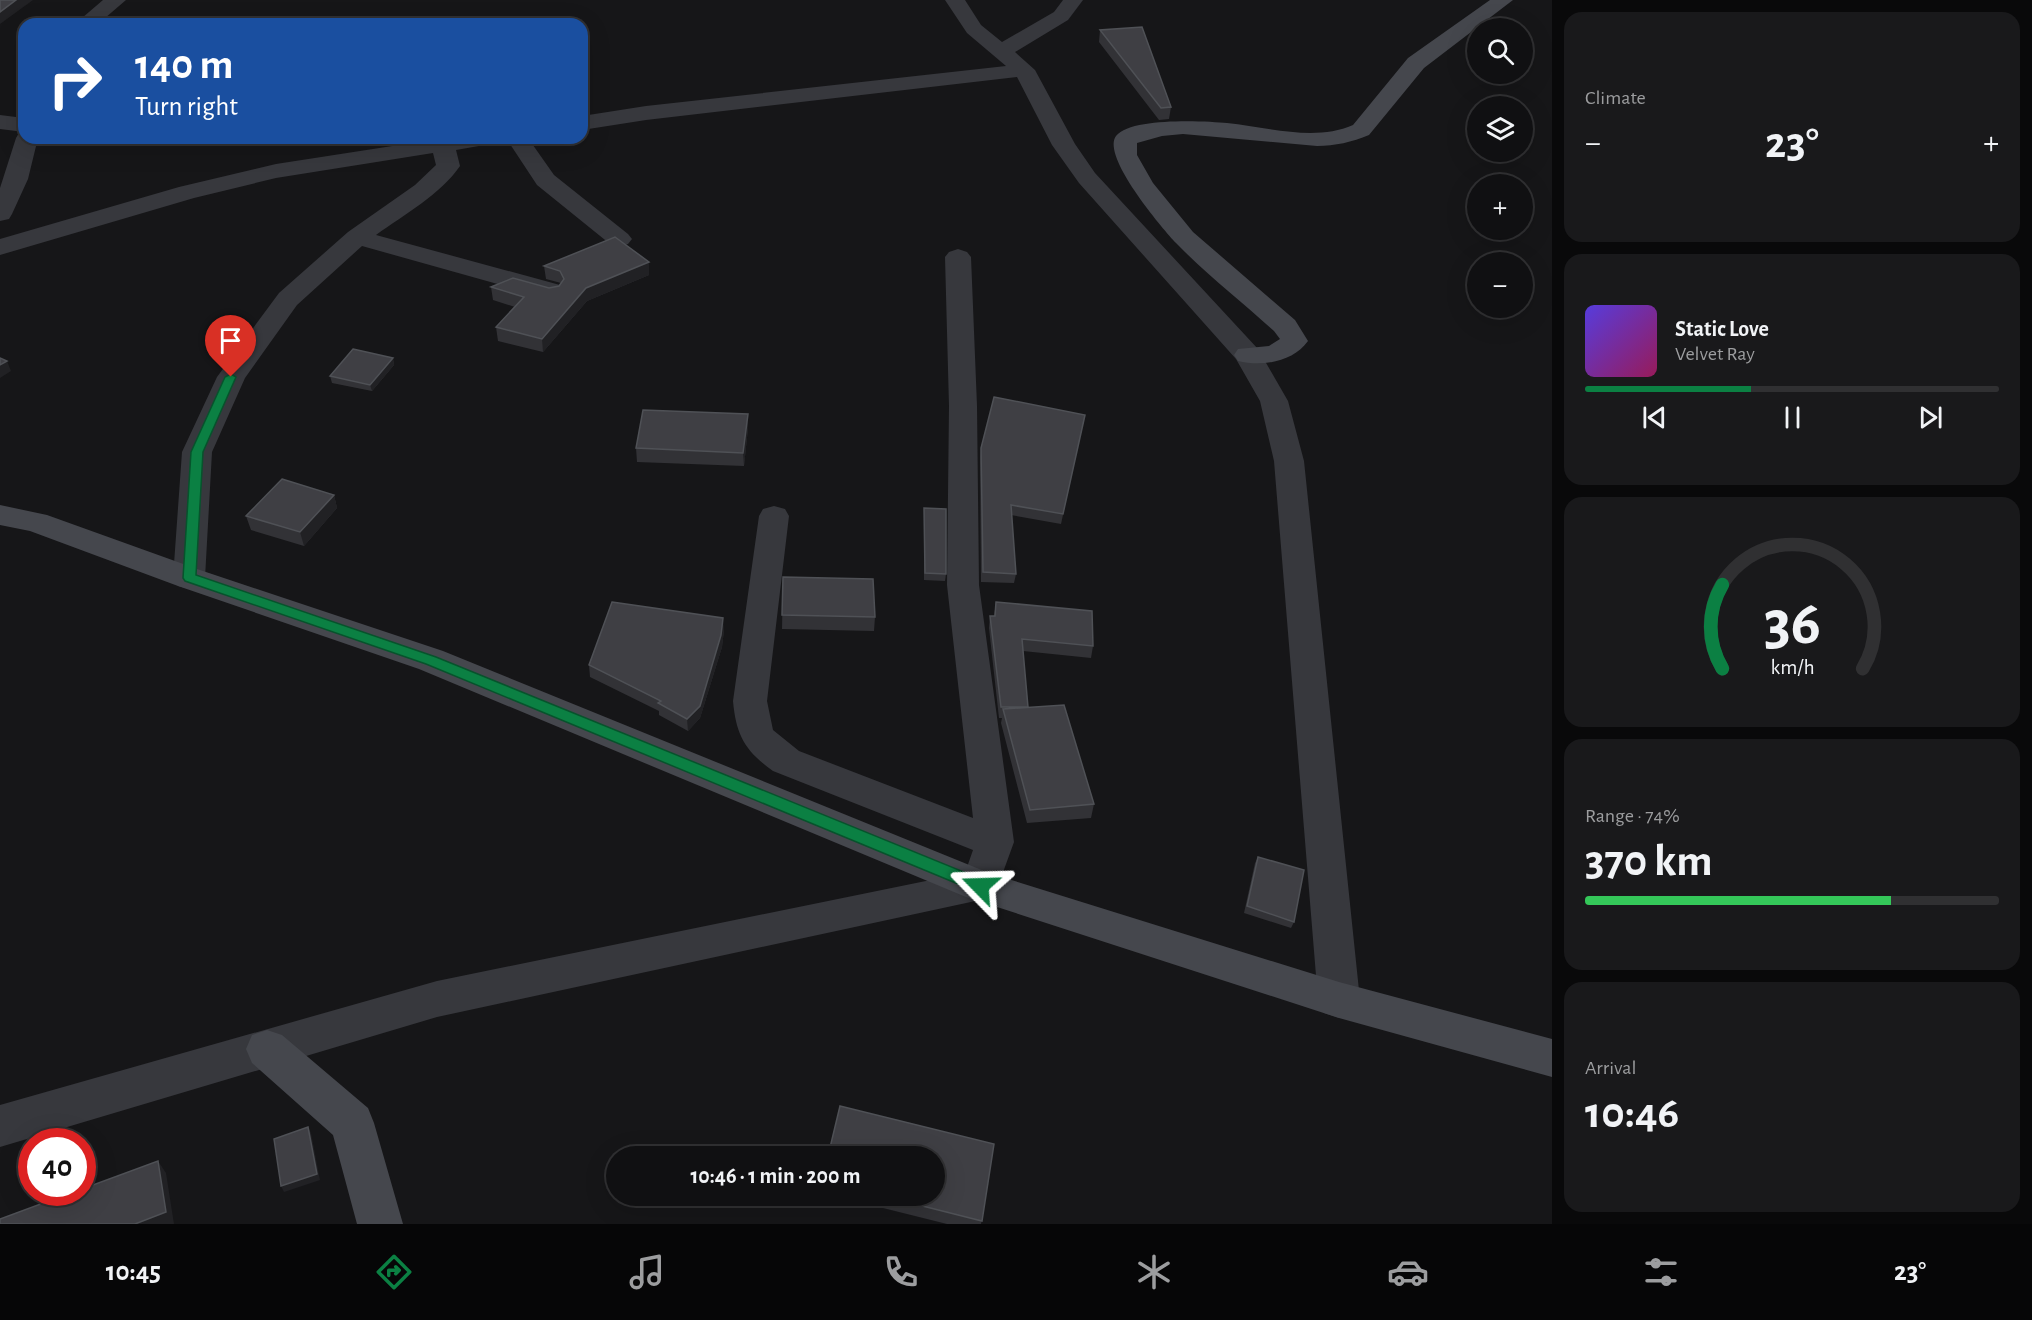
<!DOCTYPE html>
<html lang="en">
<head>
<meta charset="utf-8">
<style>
  :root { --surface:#101012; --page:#19191b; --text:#f1f3f6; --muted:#9c9d9f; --line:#303032; --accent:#0b8043 }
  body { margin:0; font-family:"Alegreya Sans",sans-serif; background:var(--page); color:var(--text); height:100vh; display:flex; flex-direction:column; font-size:22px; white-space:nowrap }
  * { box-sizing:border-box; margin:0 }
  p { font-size:20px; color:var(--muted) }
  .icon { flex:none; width:33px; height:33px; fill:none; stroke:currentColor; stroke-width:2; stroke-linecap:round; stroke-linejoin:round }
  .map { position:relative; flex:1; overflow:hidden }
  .side { display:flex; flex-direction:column; gap:12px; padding:12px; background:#09090a; width:480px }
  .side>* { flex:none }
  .top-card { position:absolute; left:18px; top:18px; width:570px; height:126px; border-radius:18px; box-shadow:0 6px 24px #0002,0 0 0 2px var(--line); background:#1a4fa0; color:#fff; overflow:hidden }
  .fabs { position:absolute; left:1467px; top:18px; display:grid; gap:12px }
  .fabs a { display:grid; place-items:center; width:66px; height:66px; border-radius:50%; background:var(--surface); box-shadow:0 6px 24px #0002,0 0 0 2px var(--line); font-size:30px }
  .speed { position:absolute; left:18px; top:1128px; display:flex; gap:12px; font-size:30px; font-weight:700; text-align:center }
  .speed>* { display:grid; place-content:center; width:78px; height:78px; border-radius:50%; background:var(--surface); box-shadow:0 6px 24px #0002,0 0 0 2px var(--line); line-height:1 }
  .speed .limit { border:9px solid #d22; background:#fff; color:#111 }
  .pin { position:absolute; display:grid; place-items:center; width:51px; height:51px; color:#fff; margin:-62px -26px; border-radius:50% 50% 50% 0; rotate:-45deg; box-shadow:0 0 6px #0007 }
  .pin .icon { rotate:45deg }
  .me { position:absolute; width:66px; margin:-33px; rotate:292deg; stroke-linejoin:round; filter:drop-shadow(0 0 4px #0008) }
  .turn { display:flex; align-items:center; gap:21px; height:126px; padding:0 18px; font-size:27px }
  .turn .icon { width:78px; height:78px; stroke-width:2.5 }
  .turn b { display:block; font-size:42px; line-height:51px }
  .big { font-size:45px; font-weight:700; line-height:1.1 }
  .side .tile { flex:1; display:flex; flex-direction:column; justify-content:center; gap:9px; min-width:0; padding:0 21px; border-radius:18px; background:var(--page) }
  .side .dial { align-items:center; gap:0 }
  .dial svg { height:156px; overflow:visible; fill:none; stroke:var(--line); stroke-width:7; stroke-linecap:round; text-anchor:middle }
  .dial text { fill:var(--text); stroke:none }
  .song { display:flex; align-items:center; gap:18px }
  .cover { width:72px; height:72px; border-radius:9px; background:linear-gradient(135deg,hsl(250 70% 55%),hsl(330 70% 35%)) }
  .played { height:6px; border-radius:3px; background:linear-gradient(90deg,var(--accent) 40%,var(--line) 40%) }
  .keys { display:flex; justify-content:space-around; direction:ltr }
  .heat { display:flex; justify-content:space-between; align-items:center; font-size:33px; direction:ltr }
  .charge { height:9px; border-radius:4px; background:linear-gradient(90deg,#34c759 74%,var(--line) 0) }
  .trip { position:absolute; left:606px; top:1146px; width:339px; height:60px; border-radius:30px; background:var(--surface); box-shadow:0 6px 24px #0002,0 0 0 2px var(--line); font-weight:700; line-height:60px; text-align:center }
  .menu { display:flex; height:96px; justify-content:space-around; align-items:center; background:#060607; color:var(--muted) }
  .menu .icon { width:42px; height:42px }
  .menu .current { color:var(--accent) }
  .menu b { font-size:27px; color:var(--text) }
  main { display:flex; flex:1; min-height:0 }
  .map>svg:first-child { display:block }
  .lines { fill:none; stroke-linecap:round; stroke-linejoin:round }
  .street { fill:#37383d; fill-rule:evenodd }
  .secondary { fill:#45474d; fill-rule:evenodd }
  .wall { fill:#323236 }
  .shaded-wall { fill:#212124 }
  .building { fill:#3f3f44; stroke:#4f5156; stroke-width:1.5 }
  .route { fill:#0b8043; stroke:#07532c; stroke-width:1.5 }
</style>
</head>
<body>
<main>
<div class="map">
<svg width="1552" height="1224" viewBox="0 0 1552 1224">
  <rect width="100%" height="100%" fill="#161618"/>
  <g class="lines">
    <path class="street" d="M103,0H126L98,24H75Z
      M945,0H965L981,25L1002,42L1054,12L1063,0H1083L1068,20L1015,52L1035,70L1075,144L1095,173L1258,349L1288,401L1304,461L1360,1000L1354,1013L1339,1018L1324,1013L1318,1000L1274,461L1260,401L1236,359L1079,183L1052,145L1017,77L646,120L582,130V116L646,106L1006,66L967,33Z
      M0,115L24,118V132L0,129Z
      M24,132V138H38L28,179L12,214L9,219L0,221V188L16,138L19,133Z
      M444,138H499L496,143L456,150L460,166C440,195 405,214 376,235L560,285L564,291L560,297L551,299L362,246L297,305L245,378L212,452L205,578L200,586L189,589L178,586L173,578L182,452L217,377L279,293L348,232L415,185L436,165L433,153L276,178L194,198L0,255V239L179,187L276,164Z
      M506,138H528L554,175L628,234L632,239L628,244L619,247L610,244L537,185Z
      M958,249L967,252L971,257L977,406L979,585L1014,842L994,897L437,1017L0,1147V1105L437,981L965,873L973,850L773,771C745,751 736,735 733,701L759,516L763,509L774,506L785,509L789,516L767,701L773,730L799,751L973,818L947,585L949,406L945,257L949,252Z"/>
    <path class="secondary" d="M1490,0H1513L1424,68L1369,135C1352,142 1335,146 1317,146L1183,134L1162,136L1137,143V155L1153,183L1193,232L1295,320L1308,341C1293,362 1262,367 1238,361L1234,355L1238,349L1269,346L1280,339L1274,331C1242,302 1206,274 1176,243C1161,227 1101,156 1116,136C1131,117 1205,121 1227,123C1267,127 1315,142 1353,125L1408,58Z
      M0,505L47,515L200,570L443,651L989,873L1339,982L1552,1039V1077L1339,1018L966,897L419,669L178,586L30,531L0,525Z
      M267,1030L282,1035L368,1108L374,1123L403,1224H357L333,1135L252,1063L246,1049L252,1035Z"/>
  </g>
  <path class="wall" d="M1100,30L1171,107L1169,119L1159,120L1099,42Z
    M649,262V275L587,301L543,352L498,341L496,327L515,307L493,300L491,287L549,288L559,286L561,283L546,279L544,266Z
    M393,358L394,365L372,391L332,383L330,376Z
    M1085,415L1061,524L1011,515L1016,574L1014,583L981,582L980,457L981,448Z
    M748,428L744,466L637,462L636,448Z
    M334,495L337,508L304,546L251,530L246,516Z
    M924,508L946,574L945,581L924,580Z
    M783,577L875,617L874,631L782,629Z
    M996,602L1093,646L1091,658L1023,651L1028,707L1094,804L1091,818L1027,823L1001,723L1002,718H999L989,628L990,616H994Z
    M724,630L722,647L700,718L688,731L659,715V711L590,677L589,665Z
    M1258,857L1294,922L1291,928L1244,913L1255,863Z
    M994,1144L981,1224H947L835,1196H934Z"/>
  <path class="shaded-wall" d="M16,0H33L0,24V12Z
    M649,262V275L587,301L543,352L542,339L586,288Z
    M393,358L394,365L372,391L370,385Z
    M7,361L11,371L0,378V365Z
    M748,414V428L744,466L743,453Z
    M334,495L337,508L304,546L300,532Z
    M723,618L724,630L722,647L700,718L688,731L687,719Z
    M308,1127L311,1133L320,1180L284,1192L281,1186Z
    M158,1161L166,1173L174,1224H135Z"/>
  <path class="building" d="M0,0H16L0,12Z
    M1142,27L1171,107L1161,108L1100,30Z
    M615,237L649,262L586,288L542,339L496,327L524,297L491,287L513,278L549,288L559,286L564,279L560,271L544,266Z
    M353,349L393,358L370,385L330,376Z
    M0,358L7,361L0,365Z
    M994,397L1085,415L1063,514L1011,505L1016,574L983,572L981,448Z
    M643,410L748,414L743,453L636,448Z
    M282,479L334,495L300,532L246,516Z
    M924,508L946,509V574L925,573Z
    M783,577L873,579L875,617L782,615Z
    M612,602L723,618L721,635L700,706L687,719L658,703L661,701L589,665Z
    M996,602L1092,611L1093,646L1022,639L1028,707H1001L990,616H995Z
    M1064,705L1094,804L1030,810L1003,709Z
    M1258,857L1304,870L1294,922L1247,906Z
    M840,1106L994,1144L982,1221L883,1196H934V1156H828Z
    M308,1127L317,1174L281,1186L274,1139Z
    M158,1161L166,1212L135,1224H0V1219L73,1192H82V1189Z"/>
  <path class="route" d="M231,374L236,377L203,452L196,575L436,657L986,881L988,886L986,891L980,893L975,891L426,664L185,581L183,578L191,452L225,377Z"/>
</svg>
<div class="fabs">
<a><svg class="icon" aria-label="search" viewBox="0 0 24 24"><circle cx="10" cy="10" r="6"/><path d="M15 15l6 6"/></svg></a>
<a><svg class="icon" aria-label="layers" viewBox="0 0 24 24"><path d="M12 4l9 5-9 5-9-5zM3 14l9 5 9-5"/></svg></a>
<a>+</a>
<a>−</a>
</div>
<div class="speed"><div class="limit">40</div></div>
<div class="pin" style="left:231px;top:377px;background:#d93025"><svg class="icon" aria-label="arrive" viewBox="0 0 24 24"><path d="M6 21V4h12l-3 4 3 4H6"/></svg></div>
<svg class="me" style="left:980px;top:886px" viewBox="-20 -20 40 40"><path d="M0-17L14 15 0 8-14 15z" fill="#0b8043" stroke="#fff" stroke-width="4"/></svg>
<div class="trip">10:46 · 1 min · 200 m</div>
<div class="top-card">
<div class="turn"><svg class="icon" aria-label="right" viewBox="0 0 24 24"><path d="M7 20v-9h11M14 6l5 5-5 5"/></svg><div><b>140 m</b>Turn right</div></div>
</div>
</div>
<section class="side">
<div class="tile"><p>Climate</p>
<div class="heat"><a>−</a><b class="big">23°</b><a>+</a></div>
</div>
<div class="tile">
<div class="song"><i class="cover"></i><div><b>Static Love</b><p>Velvet Ray</p></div></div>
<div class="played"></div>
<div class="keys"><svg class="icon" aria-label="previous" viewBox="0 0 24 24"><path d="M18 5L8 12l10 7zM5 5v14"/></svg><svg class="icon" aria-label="pause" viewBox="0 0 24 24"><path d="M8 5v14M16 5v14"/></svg><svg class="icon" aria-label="next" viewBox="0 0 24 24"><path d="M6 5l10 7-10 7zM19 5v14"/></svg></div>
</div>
<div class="tile dial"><svg viewBox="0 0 100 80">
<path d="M14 69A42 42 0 1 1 86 69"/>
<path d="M14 69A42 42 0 0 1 14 26" stroke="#0b8043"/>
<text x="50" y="56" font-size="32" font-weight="700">36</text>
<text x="50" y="72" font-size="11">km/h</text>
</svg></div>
<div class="tile"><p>Range · 74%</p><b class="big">370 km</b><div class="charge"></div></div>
<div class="tile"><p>Arrival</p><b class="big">10:46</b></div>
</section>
</main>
<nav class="menu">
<b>10:45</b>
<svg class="icon current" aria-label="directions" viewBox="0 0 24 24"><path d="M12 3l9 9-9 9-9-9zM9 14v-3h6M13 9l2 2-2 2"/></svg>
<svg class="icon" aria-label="music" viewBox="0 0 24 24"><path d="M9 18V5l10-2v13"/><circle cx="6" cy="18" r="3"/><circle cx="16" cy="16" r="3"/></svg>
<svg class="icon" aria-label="phone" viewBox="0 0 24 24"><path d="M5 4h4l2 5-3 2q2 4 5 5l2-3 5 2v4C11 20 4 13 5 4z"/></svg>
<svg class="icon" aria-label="climate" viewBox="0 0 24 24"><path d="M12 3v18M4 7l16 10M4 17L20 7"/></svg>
<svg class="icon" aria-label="car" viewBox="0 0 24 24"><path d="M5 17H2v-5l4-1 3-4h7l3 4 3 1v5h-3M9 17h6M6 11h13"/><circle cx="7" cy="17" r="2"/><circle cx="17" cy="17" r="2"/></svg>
<svg class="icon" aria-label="filters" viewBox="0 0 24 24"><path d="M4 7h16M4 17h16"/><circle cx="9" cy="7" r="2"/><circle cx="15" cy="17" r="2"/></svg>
<b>23°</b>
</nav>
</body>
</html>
